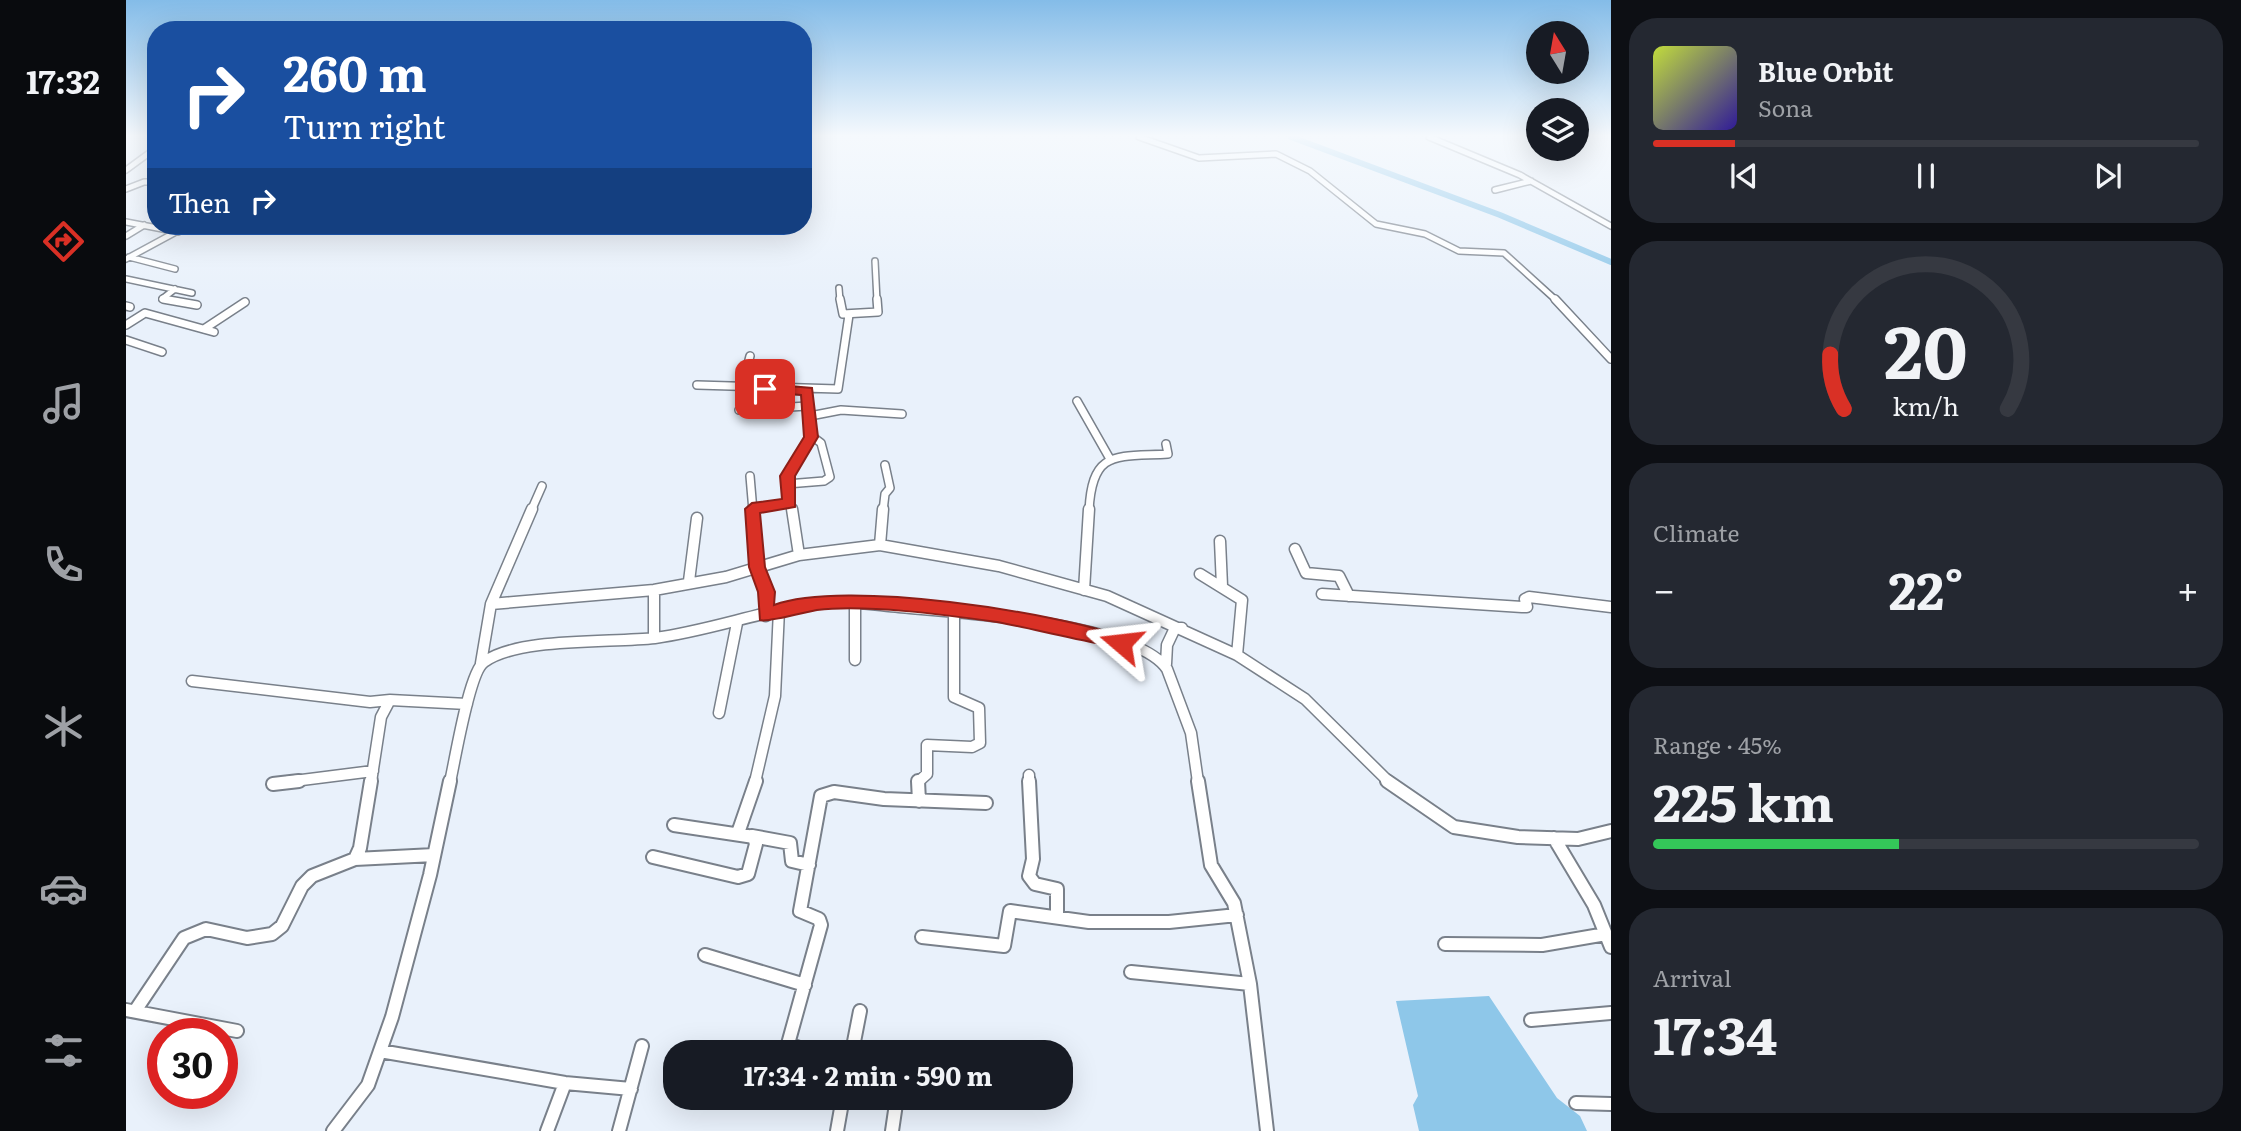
<!DOCTYPE html>
<html lang="en">
<head>
<meta charset="utf-8">
<style>
  :root { --surface:#171b24; --page:#242831; --text:#f1f3f6; --muted:#9ea1a6; --line:#363941; --accent:#d93025 }
  body { margin:0; font-family:Literata,serif; background:var(--page); color:var(--text); height:100vh; display:flex; flex-direction:column; font-size:26px; white-space:nowrap }
  * { box-sizing:border-box; margin:0 }
  p { font-size:23px; color:var(--muted) }
  .icon { flex:none; width:38px; height:38px; fill:none; stroke:currentColor; stroke-width:2; stroke-linecap:round; stroke-linejoin:round }
  .map { position:relative; flex:1; overflow:hidden }
  .sheet { display:flex; flex-direction:column; gap:18px; padding:18px; background:#0d0f14; width:630px }
  .sheet>* { flex:none }
  .hud { position:absolute; left:21px; top:21px; width:665px; height:214px; border-radius:28px; box-shadow:0 7px 28px #0002; background:#1a4fa0; color:#fff; overflow:hidden }
  .needle { width:46px; rotate:349deg }
  .controls { position:absolute; left:1400px; top:21px; display:grid; gap:14px }
  .controls a { display:grid; place-items:center; width:63px; height:63px; border-radius:50%; background:var(--surface); box-shadow:0 7px 28px #0002; font-size:35px }
  .speed { position:absolute; left:21px; top:1018px; display:flex; gap:14px; font-size:35px; font-weight:700; text-align:center }
  .speed>* { display:grid; place-content:center; width:91px; height:91px; border-radius:50%; background:var(--surface); box-shadow:0 7px 28px #0002; line-height:1 }
  .speed .limit { border:10px solid #d22; background:#fff; color:#111 }
  .pin { position:absolute; display:grid; place-items:center; width:60px; height:60px; color:#fff; margin:-30px; border-radius:14px; box-shadow:0 4px 10px #0006 }
  .me { position:absolute; width:77px; margin:-38px; rotate:287deg; stroke-linejoin:round; filter:drop-shadow(0 0 5px #0008) }
  .turn { display:flex; align-items:center; gap:24px; height:147px; padding:0 21px; font-size:32px }
  .turn .icon { width:91px; height:91px; stroke-width:2.5 }
  .turn b { display:block; font-size:49px; line-height:60px }
  .then { display:flex; align-items:center; height:66px; padding:0 21px; background:#0003; gap:14px; font-size:26px }
  .big { font-size:52px; font-weight:700; line-height:1.1 }
  .sheet .card { flex:1; display:flex; flex-direction:column; justify-content:center; gap:10px; min-width:0; padding:0 24px; border-radius:28px; background:var(--page) }
  .sheet .dial { align-items:center; gap:0 }
  .dial svg { height:182px; overflow:visible; fill:none; stroke:var(--line); stroke-width:7; stroke-linecap:round; text-anchor:middle }
  .dial text { fill:var(--text); stroke:none }
  .song { display:flex; align-items:center; gap:21px }
  .cover { width:84px; height:84px; border-radius:10px; background:linear-gradient(135deg,hsl(70 70% 55%),hsl(250 70% 35%)) }
  .played { height:7px; border-radius:4px; background:linear-gradient(90deg,var(--accent) 15%,var(--line) 15%) }
  .keys { display:flex; justify-content:space-around; direction:ltr }
  .heat { display:flex; justify-content:space-between; align-items:center; font-size:38px; direction:ltr }
  .charge { height:10px; border-radius:5px; background:linear-gradient(90deg,#34c759 45%,var(--line) 0) }
  .trip { position:absolute; left:537px; top:1040px; width:410px; height:70px; border-radius:28px; background:var(--surface); box-shadow:0 7px 28px #0002; font-weight:700; line-height:70px; text-align:center }
  main { display:flex; flex:1; min-height:0 }
  .tab-bar { display:flex; flex-direction:column; width:126px; justify-content:space-around; align-items:center; background:#090b0e; color:var(--muted) }
  .tab-bar .icon { width:49px; height:49px }
  .tab-bar .selected { color:var(--accent) }
  .tab-bar b { font-size:32px; color:var(--text) }
  .map>svg:first-child { display:block }
  .water { fill:#8ec7e9 }
  .lines { fill:none; stroke-linecap:round; stroke-linejoin:round }
  .canal { stroke:#8ec7e9; stroke-width:6 }
  .minor-far3-casing { stroke:#79808a; stroke-width:8 }
  .minor-far2-casing { stroke:#79808a; stroke-width:10 }
  .minor-far1-casing { stroke:#79808a; stroke-width:13 }
  .minor-casing { stroke:#79808a; stroke-width:16 }
  .minor-far3 { stroke:#fff; stroke-width:5 }
  .minor-far2 { stroke:#fff; stroke-width:7 }
  .minor-far1 { stroke:#fff; stroke-width:10 }
  .minor { stroke:#fff; stroke-width:12 }
  .route { fill:#d93025; stroke:#8d1f18; stroke-width:2 }
</style>
</head>
<body>
<main>
<nav class="tab-bar">
<b>17:32</b>
<svg class="icon selected" aria-label="directions" viewBox="0 0 24 24"><path d="M12 3l9 9-9 9-9-9zM9 14v-3h6M13 9l2 2-2 2"/></svg>
<svg class="icon" aria-label="music" viewBox="0 0 24 24"><path d="M9 18V5l10-2v13"/><circle cx="6" cy="18" r="3"/><circle cx="16" cy="16" r="3"/></svg>
<svg class="icon" aria-label="phone" viewBox="0 0 24 24"><path d="M5 4h4l2 5-3 2q2 4 5 5l2-3 5 2v4C11 20 4 13 5 4z"/></svg>
<svg class="icon" aria-label="climate" viewBox="0 0 24 24"><path d="M12 3v18M4 7l16 10M4 17L20 7"/></svg>
<svg class="icon" aria-label="car" viewBox="0 0 24 24"><path d="M5 17H2v-5l4-1 3-4h7l3 4 3 1v5h-3M9 17h6M6 11h13"/><circle cx="7" cy="17" r="2"/><circle cx="17" cy="17" r="2"/></svg>
<svg class="icon" aria-label="filters" viewBox="0 0 24 24"><path d="M4 7h16M4 17h16"/><circle cx="9" cy="7" r="2"/><circle cx="15" cy="17" r="2"/></svg>
</nav>
<div class="map">
<svg width="1485" height="1131" viewBox="0 0 1485 1131">
  <rect width="100%" height="100%" fill="#e9f1fb"/>
  <path class="water" d="M1363,996L1431,1098L1454,1116L1461,1131H1293L1287,1105L1292,1096L1270,1001Z"/>
  <g class="lines">
    <path class="canal" d="M1165,137L1374,215L1485,262"/>
    <defs>
      <path id="minor-far3" d="M1013,137L1073,158L1150,154L1184,171L1250,224L1299,234L1333,251L1378,253L1431,301
        M1303,137L1394,175L1485,226
        M0,170L30,148
        M0,189L18,182H30
        M1369,190L1405,181
        M0,222L52,232
        M0,236L18,225
        M3,257L49,269
        M0,259L61,226
        M749,261L751,301
        M0,279L66,293
        M713,288L714,301
        M47,301L36,299L49,289"/>
      <path id="minor-far2" d="M37,299L71,305
        M714,299L717,314L752,312L751,299
        M1429,299L1485,359
        M0,306L4,307
        M0,325L19,313L88,332
        M78,329L119,302
        M0,340L36,352
        M571,385L712,389L723,315
        M616,387L624,356
        M951,401L984,459
        M613,410L681,406
        M684,416L715,410L776,414
        M624,476L627,511
        M661,484L698,481L704,477L695,443L683,434L682,391
        M626,509L664,503
        M405,511L416,486
        M666,511L661,476L685,437
        M757,511L759,494L764,488L759,465
        M963,511C966,449 990,457 1042,454L1040,444"/>
      <path id="minor-far1" d="M627,509L631,567L641,592L640,616
        M666,509L673,555
        M1094,541L1096,586
        M754,545L757,509
        M1169,549L1180,573L1213,576L1223,596
        M1074,574L1116,600L1111,655
        M563,581L571,518
        M528,590V638
        M958,590L963,509
        M1196,594L1396,607H1401L1399,599L1403,597L1485,607
        M729,603V660
        M365,604L406,509
        M355,663L365,604L528,590L600,577L673,555L754,545L873,566L981,596L1111,655L1179,699L1263,782
        M1040,664L1041,645L1049,628H1056
        M66,681L244,702L264,700
        M593,713L611,623
        M903,775V782
        M160,782L247,771
        M245,782L255,717L264,700L341,704
        M324,782C329,761 343,672 358,662C392,637 485,643 529,638C589,630 645,607 705,602C727,601 751,605 773,607C829,612 1010,623 1041,669L1065,733L1072,782
        M629,782L649,696L653,610
        M792,782L801,774V745L846,747L854,743L853,708L828,697V613"/>
      <path id="minor" d="M792,781L793,801
        M903,781L907,859L903,876L909,884L931,889V917
        M1072,781L1085,865L1108,903L1124,984L1141,1131
        M1261,781L1328,827L1392,837L1452,839L1485,831
        M147,784L173,781
        M612,833L630,781
        M626,836L664,843L666,861L683,865
        M1428,838L1468,905L1485,947
        M527,857L612,877L622,874L630,844L628,837L548,825
        M229,859L308,855
        M796,937L878,946L884,911L963,922H1043L1111,915
        M1319,944L1416,945L1480,934
        M579,955L679,985
        M1005,972L1124,984
        M0,1010L111,1031
        M9,1011L58,938L80,929L121,938L146,934L156,926L176,886L186,876L229,859L234,848L245,781
        M1405,1020L1485,1013
        M254,1051L439,1083L505,1089
        M685,1052L662,1044L695,925L693,919L674,911L695,796L708,792L758,799L860,803
        M726,1052L734,1011
        M1450,1103L1485,1104
        M207,1131L242,1085L266,1017L304,875L324,781
        M421,1131L439,1083
        M493,1131L516,1046
        M711,1131L717,1097
        M766,1131L771,1097"/>
    </defs>
    <use href="#minor-far3" class="minor-far3-casing"/>
    <use href="#minor-far2" class="minor-far2-casing"/>
    <use href="#minor-far1" class="minor-far1-casing"/>
    <use href="#minor" class="minor-casing"/>
    <use href="#minor-far3" class="minor-far3"/>
    <use href="#minor-far2" class="minor-far2"/>
    <use href="#minor-far1" class="minor-far1"/>
    <use href="#minor" class="minor"/>
  </g>
  <linearGradient id="sky" x2="0" y2="1"><stop stop-color="#84bce8"/><stop offset="0.46" stop-color="#f5f9fd"/><stop offset="1" stop-color="#f5f9fd" stop-opacity="0"/></linearGradient>
  <rect width="1485" height="295" fill="url(#sky)"/>
  <path class="route" d="M639,384L686,388L692,437L669,476V507L634,513L639,567L649,592L648,605C718,579 929,612 1001,638L1003,643L1001,648C994,650 890,625 871,622C821,615 739,604 691,610C679,612 641,623 634,620L632,592L623,567L619,509L626,503L656,499L654,476L678,437L675,395L634,392V386Z"/>
</svg>
<div class="controls">
<a><svg class="needle" viewBox="-14 -14 28 28"><path d="M0-13l5 13h-10z" fill="#e53935"/><path d="M0 13l5-13h-10z" fill="#9ea1a6"/></svg></a>
<a><svg class="icon" aria-label="layers" viewBox="0 0 24 24"><path d="M12 4l9 5-9 5-9-5zM3 14l9 5 9-5"/></svg></a>
</div>
<div class="speed"><div class="limit">30</div></div>
<div class="pin" style="left:639px;top:389px;background:#d93025"><svg class="icon" aria-label="arrive" viewBox="0 0 24 24"><path d="M6 21V4h12l-3 4 3 4H6"/></svg></div>
<svg class="me" style="left:995px;top:643px" viewBox="-20 -20 40 40"><path d="M0-17L14 15 0 8-14 15z" fill="#d93025" stroke="#fff" stroke-width="4"/></svg>
<div class="trip">17:34 · 2 min · 590 m</div>
<div class="hud">
<div class="turn"><svg class="icon" aria-label="right" viewBox="0 0 24 24"><path d="M7 20v-9h11M14 6l5 5-5 5"/></svg><div><b>260 m</b>Turn right</div></div>
<div class="then">Then<svg class="icon" aria-label="right" viewBox="0 0 24 24"><path d="M7 20v-9h11M14 6l5 5-5 5"/></svg></div>
</div>
</div>
<section class="sheet">
<div class="card">
<div class="song"><i class="cover"></i><div><b>Blue Orbit</b><p>Sona</p></div></div>
<div class="played"></div>
<div class="keys"><svg class="icon" aria-label="previous" viewBox="0 0 24 24"><path d="M18 5L8 12l10 7zM5 5v14"/></svg><svg class="icon" aria-label="pause" viewBox="0 0 24 24"><path d="M8 5v14M16 5v14"/></svg><svg class="icon" aria-label="next" viewBox="0 0 24 24"><path d="M6 5l10 7-10 7zM19 5v14"/></svg></div>
</div>
<div class="card dial"><svg viewBox="0 0 100 80">
<path d="M14 69A42 42 0 1 1 86 69"/>
<path d="M14 69A42 42 0 0 1 8 45" stroke="#d93025"/>
<text x="50" y="56" font-size="32" font-weight="700">20</text>
<text x="50" y="72" font-size="11">km/h</text>
</svg></div>
<div class="card"><p>Climate</p>
<div class="heat"><a>−</a><b class="big">22°</b><a>+</a></div>
</div>
<div class="card"><p>Range · 45%</p><b class="big">225 km</b><div class="charge"></div></div>
<div class="card"><p>Arrival</p><b class="big">17:34</b></div>
</section>
</main>
</body>
</html>
